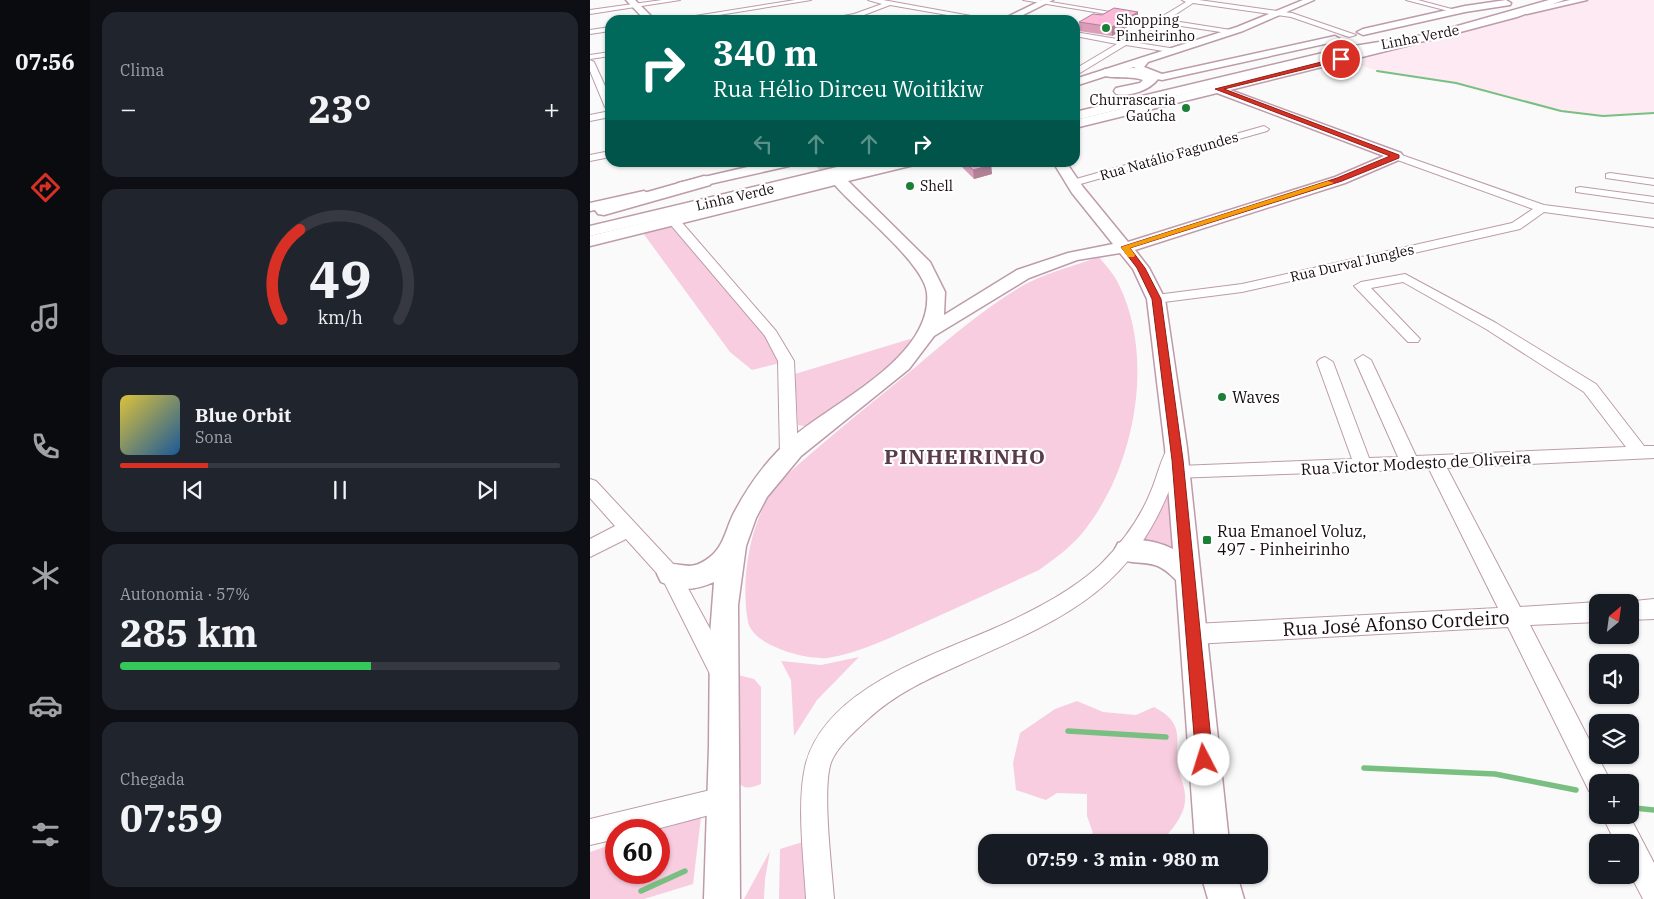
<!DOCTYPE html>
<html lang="pt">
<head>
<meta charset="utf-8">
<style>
  :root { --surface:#171b24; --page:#20242c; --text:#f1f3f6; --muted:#9ea1a6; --line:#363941; --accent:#d93025 }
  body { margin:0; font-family:"IBM Plex Serif",serif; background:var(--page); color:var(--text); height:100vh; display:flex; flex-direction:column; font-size:19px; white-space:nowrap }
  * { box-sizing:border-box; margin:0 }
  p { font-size:16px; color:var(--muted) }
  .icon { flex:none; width:28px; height:28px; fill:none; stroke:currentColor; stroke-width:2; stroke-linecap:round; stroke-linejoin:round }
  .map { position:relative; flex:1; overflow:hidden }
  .details { display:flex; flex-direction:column; gap:12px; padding:12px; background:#0d0f14; width:500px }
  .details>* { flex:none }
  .hud { position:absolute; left:15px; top:15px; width:475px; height:152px; border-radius:15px; box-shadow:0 1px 4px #0004; background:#00695c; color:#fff; overflow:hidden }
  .needle { width:32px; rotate:29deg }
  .tools { position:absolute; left:999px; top:594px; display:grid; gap:10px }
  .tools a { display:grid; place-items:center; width:50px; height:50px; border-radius:10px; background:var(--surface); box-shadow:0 1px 4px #0004; font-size:25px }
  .speed { position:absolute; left:15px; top:819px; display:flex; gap:10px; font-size:25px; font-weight:700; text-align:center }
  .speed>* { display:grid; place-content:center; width:65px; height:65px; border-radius:50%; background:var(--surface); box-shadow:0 1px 4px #0004; line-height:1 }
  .speed .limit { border:8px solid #d22; background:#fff; color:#111 }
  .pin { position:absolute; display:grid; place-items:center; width:42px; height:42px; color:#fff; margin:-21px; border:2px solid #fff; border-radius:50%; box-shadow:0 1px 5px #0007 }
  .me { position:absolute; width:55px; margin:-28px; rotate:355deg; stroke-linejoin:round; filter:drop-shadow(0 0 4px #0008) }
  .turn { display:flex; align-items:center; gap:18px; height:105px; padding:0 25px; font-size:22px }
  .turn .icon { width:65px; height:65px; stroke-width:2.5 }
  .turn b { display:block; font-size:35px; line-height:42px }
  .lanes { display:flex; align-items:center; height:48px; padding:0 25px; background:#0003; justify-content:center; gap:25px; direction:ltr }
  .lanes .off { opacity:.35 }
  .big { font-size:38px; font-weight:700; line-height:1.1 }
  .details .widget { flex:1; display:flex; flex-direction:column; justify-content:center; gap:8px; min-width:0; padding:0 18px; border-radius:15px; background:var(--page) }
  .details .dial { align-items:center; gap:0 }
  .dial svg { height:130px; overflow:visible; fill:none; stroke:var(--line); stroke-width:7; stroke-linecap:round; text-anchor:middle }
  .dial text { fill:var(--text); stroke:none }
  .song { display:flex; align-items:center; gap:15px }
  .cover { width:60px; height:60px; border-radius:8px; background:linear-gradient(135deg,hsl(50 70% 55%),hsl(210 70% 35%)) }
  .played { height:5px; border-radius:2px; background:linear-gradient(90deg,var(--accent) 20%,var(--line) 20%) }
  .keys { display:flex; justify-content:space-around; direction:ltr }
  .heat { display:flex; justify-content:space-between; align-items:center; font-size:28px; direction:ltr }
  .charge { height:8px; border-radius:4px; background:linear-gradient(90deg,#34c759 57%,var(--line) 0) }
  .trip { position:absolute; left:388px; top:834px; width:290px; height:50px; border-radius:15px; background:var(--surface); box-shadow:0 1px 4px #0004; font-weight:700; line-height:50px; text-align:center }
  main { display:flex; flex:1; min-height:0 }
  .tab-bar { display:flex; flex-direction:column; width:90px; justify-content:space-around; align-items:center; background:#090b0e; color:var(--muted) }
  .tab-bar .icon { width:35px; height:35px }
  .tab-bar .on { color:var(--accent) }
  .tab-bar b { font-size:22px; color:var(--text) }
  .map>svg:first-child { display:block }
  .built { fill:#fdeaf2 }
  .green { fill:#f7cddf }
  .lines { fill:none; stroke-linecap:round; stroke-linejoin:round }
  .stream-far1 { stroke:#7abf82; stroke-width:2 }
  .stream { stroke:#7abf82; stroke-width:5.5 }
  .major-tunnel-far1 { stroke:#d8d6d7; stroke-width:12; stroke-dasharray:12 6; stroke-linecap:butt }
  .major-tunnel { stroke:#d8d6d7; stroke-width:16; stroke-dasharray:16 8; stroke-linecap:butt }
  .minor-casing { stroke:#bd9baa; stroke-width:2 }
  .major-casing { stroke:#bd9baa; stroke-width:3 }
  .highway-casing { stroke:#bd9baa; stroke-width:3 }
  .minor { fill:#fff; fill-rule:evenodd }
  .major { fill:#fff; fill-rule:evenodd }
  .highway { fill:#fff; fill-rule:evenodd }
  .wall { fill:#da9eb9 }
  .shaded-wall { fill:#b18196 }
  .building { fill:#fdb8d7; stroke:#b18196 }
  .route { fill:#d93025; stroke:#8d1f18 }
  .slow { fill:#f59e0b }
  .poi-dot { fill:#198035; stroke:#fff; stroke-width:2 }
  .labels { text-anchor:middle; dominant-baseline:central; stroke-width:4.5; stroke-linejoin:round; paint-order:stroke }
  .far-poi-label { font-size:14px; fill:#160a0f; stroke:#fff; text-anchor:start }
  .far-street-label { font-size:14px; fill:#160a0f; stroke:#fff }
  .poi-label { font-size:16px; fill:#160a0f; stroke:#fff; text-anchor:start }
  .street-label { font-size:16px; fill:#160a0f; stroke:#fff }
  .near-street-label { font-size:19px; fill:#160a0f; stroke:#fff }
  .district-label { font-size:21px; font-weight:bold; letter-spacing:1px; fill:#593c49; stroke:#fff }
</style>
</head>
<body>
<main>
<nav class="tab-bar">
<b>07:56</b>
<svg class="icon on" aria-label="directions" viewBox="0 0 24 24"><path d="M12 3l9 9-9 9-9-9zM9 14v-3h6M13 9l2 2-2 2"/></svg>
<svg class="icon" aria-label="music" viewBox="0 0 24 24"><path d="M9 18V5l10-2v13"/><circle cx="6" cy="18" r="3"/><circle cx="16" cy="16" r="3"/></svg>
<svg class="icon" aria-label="phone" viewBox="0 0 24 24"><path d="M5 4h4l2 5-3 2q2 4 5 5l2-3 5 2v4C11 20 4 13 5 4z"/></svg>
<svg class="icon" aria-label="climate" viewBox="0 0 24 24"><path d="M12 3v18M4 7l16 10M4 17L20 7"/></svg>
<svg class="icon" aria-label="car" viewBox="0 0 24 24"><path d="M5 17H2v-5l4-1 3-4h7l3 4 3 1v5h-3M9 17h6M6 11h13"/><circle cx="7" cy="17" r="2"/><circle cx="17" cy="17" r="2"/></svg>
<svg class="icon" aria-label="filters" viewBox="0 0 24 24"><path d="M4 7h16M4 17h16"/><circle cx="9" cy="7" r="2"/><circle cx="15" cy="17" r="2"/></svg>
</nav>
<section class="details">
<div class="widget"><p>Clima</p>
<div class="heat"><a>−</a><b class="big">23°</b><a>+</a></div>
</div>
<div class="widget dial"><svg viewBox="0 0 100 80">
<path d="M14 69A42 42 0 1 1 86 69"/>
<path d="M14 69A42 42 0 0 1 25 14" stroke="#d93025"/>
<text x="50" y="56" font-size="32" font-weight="700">49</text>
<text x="50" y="72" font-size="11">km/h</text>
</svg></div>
<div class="widget">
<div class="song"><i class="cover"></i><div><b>Blue Orbit</b><p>Sona</p></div></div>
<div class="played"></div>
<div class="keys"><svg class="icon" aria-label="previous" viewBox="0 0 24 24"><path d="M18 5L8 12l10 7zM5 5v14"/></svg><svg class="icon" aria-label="pause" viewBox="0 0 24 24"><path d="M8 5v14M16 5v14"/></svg><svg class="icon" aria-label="next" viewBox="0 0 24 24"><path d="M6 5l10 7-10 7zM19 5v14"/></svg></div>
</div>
<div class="widget"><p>Autonomia · 57%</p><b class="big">285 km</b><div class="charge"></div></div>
<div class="widget"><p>Chegada</p><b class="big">07:59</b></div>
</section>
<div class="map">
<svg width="1064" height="899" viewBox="0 0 1064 899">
  <rect width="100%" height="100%" fill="#fafafa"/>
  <path class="built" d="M993,0H1064V113L1013,116L971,111L866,83L795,73L751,59Z"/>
  <path class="green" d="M81,227L183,343L190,363L162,370L140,352L53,233Z
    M509,257C516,266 525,275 529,285C565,358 545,464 497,527C484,545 467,557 449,570C410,588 370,606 331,624C301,637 270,653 237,658C217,660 163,646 158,622C151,583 158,535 177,500C189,478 219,456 238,439C265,416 294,393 322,370C357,340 392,310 432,286C455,273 484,266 509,257Z
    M320,339L323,340C294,374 254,398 219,424V427L208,425L205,374Z
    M578,485L594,563L547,545Z
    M269,657L227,700L204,736L201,680L191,661L231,665Z
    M148,675L164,679L171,687V784C159,789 152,790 145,778Z
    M487,701L513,712L546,715L564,707C598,725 583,740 589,770C591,780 596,789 595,800C595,815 580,833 570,842H489L503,833L497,816V794L467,793L456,800L426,790L423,763L430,733L465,709Z
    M111,817L103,884L54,899H0V852L26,843V872H69V830Z
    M229,837L230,899H189L190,849Z
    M180,851L175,879L174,899H154Z"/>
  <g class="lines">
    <path class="stream-far1" d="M787,71L866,83L971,111L1013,116L1064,113"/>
    <path class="stream" d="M478,731L576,737
      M774,768L905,774L986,790
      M1044,808L1064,810
      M51,891L95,871"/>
    <path class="major-tunnel-far1" d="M230,162L240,172"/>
    <path class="major-tunnel" d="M238,170L251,183"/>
    <defs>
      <path id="minor" d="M72,0H90L0,14V10Z
        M205,0H221L98,20H80Z
        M278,0H293L403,20H386L300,5L261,20H232L264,14L292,4Z
        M433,0H449L562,19L558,21Z
        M592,0H609L702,13L766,35L759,37L701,17L603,3L577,20L641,30L645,32L644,34L571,23L542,42L586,49V53L536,45L485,76V69L527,44L485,36V32L533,40L596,2Z
        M816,0H828L869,11L866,13Z
        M20,27V31L0,34V30Z
        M20,52V56L0,59V55Z
        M0,60L4,62L20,97V110L15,107L0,71Z
        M20,111V117L0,121V115Z
        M674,126L679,129L677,131L487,185L483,186L477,183L479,181Z
        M20,151V157L0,161V155Z
        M806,153L954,205L1064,219V227L954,212L930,229L652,292L566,303L559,299L566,295L652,284L922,223L943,209L802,158V154Z
        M1020,173L1064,179V185L1016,178V174Z
        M990,187L1064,197V203L986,192V188Z
        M84,217L88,218L186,331L204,361L208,454L205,459L199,460L193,459L190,454L188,361L175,336L80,224L78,221Z
        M815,274L906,323L1006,384L1054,446H1064V458L857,468L930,607L1008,602V622L940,625L1021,782H1008V795L999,791L918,627L604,644L596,641L593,634L596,627L604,624L908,608L839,469L584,478C543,590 475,618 374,663C338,679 306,693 277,720C265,731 249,745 242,760C231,784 242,869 244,899H216C214,860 206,801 216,763C238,685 349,654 414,624C448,608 483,590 510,565C532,543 550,519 561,491C567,477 570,461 578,448L584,447L590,448L593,453L589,466L762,459L727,362L730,359L735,357L743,362L779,458L808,457L765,360L773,355L781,360L826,456L1036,447L994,392L896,329L813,282L781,288L830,339L828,342H818L764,286L771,282Z
        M0,479L6,481L87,568L138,662L141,670L138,678L130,681L122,678L73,580L36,539L0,557V539L25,526L0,498Z
        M1064,599V619L1040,620V602H1034Z
        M133,787L142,791L146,800L142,809L63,830H26V839L0,845V819Z
        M1012,815H1039L1064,863V899H1053L1040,874V842H1025Z"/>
      <path id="major" d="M36,0H45L65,20H55Z
        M452,0H463L423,20H411Z
        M713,0H724L653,31L558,62L554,67L572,74L745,36L750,39L748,41L572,80L557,77L544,67L485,86V79L647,27Z
        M980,0H997L937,14L933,11Z
        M821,39L824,40V44L640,90L811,153L813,156L811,159L755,183L545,250L559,268L575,299L597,448L639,842H605L586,580C564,556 553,567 528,559L524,551L528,543C547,537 566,541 583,549L575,448L557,299L543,269L530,253L487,260L439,278L344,336L319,369L211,456L177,497L166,518L156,546L148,605L150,899H114L119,747L120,635L124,582C104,591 91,591 71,582L67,574L71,566C91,559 97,575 120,557C135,545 136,527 145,511C160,483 178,458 203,437C244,402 343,357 337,293C334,263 266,210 245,185L0,246V236L300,162H325L324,165L258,181L340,262L355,292L354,315L427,270L478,253L523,244L482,193L463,162H476L493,187L538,242L745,177L794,156L627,93L485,128V120Z
        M179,162H205L199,166L93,190L86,186L88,183Z
        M54,191L61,195L59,198L0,211V203Z
        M611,875H647L654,899H618Z"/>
      <path id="highway" d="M916,0L921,3L920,5L875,12L773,35L767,32L773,29L875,6Z
        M959,0H974L927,17L840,40L758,55L485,120V112L758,47L839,34Z
        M545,68L568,79C560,90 540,97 526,94L524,91L526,88L550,83L553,80C540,75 515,80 509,73L515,69Z
        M268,162H298L296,165L0,236V226Z
        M114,176L120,177L122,181L120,185L14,215L8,214L5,210L8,206Z"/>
    </defs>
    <use href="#minor" class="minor-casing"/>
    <use href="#major" class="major-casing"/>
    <use href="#highway" class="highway-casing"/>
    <use href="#minor" class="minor"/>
    <use href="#major" class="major"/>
    <use href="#highway" class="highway"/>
  </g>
  <path class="wall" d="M548,21L522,36L489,31V22Z
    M369,162H398L401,165L402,174L384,179L369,164Z"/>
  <path class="shaded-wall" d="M548,12V21L522,36V27Z
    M401,165L402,174L384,179L383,170Z"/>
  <path class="building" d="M524,8L548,12L522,27L489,22L503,14L512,15Z
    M375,162H398L401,165L383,170Z"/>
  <path class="route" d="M751,57L753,60L634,89L809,155V158L752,181L540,248L555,268L571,299L593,460L623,760L620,765L614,768L609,765L606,760L582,460L562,299L547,268L531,247L747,178L800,156L625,89Z"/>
  <path class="slow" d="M738,181L744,183L540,248L545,255L544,257H538L531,247Z"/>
  <g class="poi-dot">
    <circle cx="516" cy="28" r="5"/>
    <circle cx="596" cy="108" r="5"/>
    <circle cx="320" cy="186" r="5"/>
    <circle cx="632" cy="397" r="5"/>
    <rect x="612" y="535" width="10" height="10" rx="2.5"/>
  </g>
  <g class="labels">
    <g class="far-poi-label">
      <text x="526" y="20">Shopping<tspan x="526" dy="16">Pinheirinho</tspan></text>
      <text x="586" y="100" text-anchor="end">Churrascaria<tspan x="586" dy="16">Gaúcha</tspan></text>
      <text x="330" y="186">Shell</text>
    </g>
    <g class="far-street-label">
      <text transform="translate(830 37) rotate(-11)">Linha Verde</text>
      <text transform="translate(579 156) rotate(-16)">Rua Natálio Fagundes</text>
      <text transform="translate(145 197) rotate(-13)">Linha Verde</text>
      <text transform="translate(762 263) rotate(-13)">Rua Durval Jungles</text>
    </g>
    <g class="poi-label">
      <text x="642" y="397">Waves</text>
      <text x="627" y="531">Rua Emanoel Voluz,<tspan x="627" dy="18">497 - Pinheirinho</tspan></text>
    </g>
    <g class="street-label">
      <text transform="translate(826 463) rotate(-3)">Rua Victor Modesto de Oliveira</text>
    </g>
    <g class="near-street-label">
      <text transform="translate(806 623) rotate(-3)">Rua José Afonso Cordeiro</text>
    </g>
    <g class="district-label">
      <text x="375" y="456">PINHEIRINHO</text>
    </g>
  </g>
</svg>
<div class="tools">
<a><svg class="needle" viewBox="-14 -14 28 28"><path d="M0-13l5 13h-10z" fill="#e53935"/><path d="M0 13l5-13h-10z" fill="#9ea1a6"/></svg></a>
<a><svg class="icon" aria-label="sound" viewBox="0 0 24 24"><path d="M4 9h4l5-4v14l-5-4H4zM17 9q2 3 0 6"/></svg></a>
<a><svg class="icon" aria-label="layers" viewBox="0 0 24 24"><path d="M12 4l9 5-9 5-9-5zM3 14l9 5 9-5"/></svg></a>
<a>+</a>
<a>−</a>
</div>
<div class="speed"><div class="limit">60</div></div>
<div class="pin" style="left:751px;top:59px;background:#d93025"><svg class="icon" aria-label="arrive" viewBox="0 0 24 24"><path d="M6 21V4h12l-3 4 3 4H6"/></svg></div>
<svg class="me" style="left:614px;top:760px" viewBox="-20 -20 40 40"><circle r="19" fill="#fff"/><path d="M0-13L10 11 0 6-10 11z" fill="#d93025"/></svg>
<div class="trip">07:59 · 3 min · 980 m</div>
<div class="hud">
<div class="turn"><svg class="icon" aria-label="right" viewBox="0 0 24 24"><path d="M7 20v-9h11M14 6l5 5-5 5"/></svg><div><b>340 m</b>Rua Hélio Dirceu Woitikiw</div></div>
<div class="lanes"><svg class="icon off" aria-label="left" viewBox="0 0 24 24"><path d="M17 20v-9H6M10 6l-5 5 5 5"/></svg><svg class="icon off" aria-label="ahead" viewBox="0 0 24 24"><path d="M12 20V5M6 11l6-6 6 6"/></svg><svg class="icon off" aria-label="ahead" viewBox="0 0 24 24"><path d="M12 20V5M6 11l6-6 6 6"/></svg><svg class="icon" aria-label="right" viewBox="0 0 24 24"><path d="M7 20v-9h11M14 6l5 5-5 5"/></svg></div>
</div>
</div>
</main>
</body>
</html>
